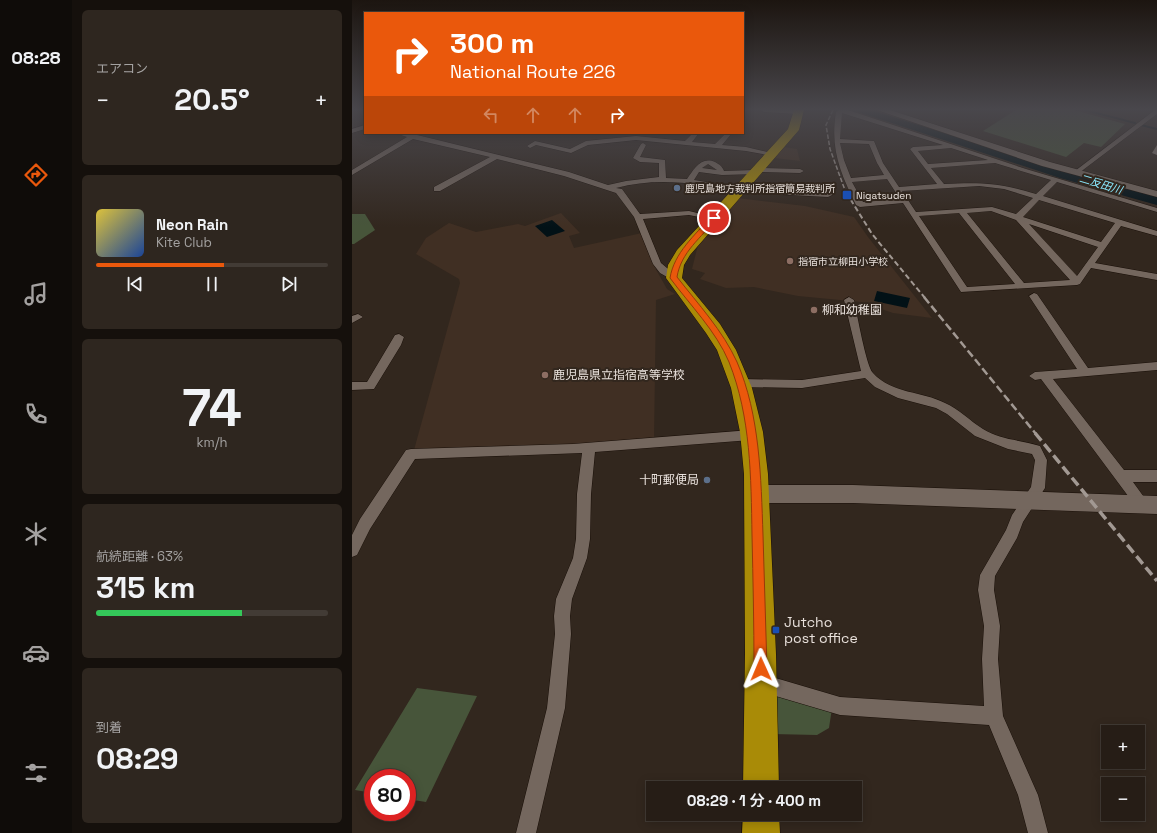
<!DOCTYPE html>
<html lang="ja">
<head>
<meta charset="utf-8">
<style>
  :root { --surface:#261d16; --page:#2e261f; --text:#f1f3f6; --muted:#a4a2a1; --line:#423b35; --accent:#ea580c }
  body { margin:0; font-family:"Space Grotesk","Noto Sans JP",sans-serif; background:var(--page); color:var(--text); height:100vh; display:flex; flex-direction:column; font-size:15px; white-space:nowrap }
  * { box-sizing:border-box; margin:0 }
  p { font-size:13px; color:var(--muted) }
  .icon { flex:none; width:22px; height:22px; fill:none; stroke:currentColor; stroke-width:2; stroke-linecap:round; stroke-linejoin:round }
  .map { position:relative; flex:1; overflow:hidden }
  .panel { display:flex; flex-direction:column; gap:10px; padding:10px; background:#15100c; width:280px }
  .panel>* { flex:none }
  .banner { position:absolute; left:12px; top:12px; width:380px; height:122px; border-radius:0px; box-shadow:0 2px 10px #0003,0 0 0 1px var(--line); background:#ea580c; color:#fff; overflow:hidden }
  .controls { position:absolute; left:749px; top:725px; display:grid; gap:8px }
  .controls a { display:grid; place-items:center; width:44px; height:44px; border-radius:0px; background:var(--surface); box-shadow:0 2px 10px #0003,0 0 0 1px var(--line); font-size:20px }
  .speed { position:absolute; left:12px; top:769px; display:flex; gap:8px; font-size:20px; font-weight:700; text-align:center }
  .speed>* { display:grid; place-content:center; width:52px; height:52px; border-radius:50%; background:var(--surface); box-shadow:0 2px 10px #0003,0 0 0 1px var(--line); line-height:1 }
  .speed .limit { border:6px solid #d22; background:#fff; color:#111 }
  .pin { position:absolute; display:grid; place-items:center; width:34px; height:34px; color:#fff; margin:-17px; border:2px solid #fff; border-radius:50%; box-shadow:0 1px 4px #0007 }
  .me { position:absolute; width:44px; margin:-22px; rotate:359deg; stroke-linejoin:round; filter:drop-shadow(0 0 3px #0008) }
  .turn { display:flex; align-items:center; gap:14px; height:84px; padding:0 20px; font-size:18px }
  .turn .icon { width:52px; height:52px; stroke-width:2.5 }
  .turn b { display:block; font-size:28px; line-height:34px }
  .lanes { display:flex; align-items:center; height:38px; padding:0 20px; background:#0003; justify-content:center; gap:20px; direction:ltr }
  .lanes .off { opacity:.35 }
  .big { font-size:30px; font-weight:600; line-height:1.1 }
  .panel .card { flex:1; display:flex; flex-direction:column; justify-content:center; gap:6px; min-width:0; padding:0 14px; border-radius:6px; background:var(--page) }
  .panel .dial { align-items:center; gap:0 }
  .dial b { font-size:52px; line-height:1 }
  .song { display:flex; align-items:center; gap:12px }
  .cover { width:48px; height:48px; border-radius:6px; background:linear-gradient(135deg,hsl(50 70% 55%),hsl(220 70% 35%)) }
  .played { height:4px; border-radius:2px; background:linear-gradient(90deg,var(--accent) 55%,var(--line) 55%) }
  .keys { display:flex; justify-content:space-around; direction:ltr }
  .heat { display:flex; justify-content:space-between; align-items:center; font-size:22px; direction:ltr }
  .charge { height:6px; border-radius:3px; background:linear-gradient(90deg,#34c759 63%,var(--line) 0) }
  .trip { position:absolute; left:294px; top:781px; width:216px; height:40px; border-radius:0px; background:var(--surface); box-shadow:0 2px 10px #0003,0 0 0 1px var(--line); font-weight:600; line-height:40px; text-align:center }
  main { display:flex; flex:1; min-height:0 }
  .dock { display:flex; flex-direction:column; width:72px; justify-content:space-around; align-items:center; background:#0f0c09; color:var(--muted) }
  .dock .icon { width:28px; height:28px }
  .dock .current { color:var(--accent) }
  .dock b { font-size:18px; color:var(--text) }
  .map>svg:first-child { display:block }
  .built { fill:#402f23 }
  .green { fill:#47553a }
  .water { fill:#021116 }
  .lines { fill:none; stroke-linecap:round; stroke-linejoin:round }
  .stream { stroke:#021116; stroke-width:2 }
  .river { fill:#021116; fill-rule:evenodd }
  .street-casing { stroke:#190f08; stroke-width:1 }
  .secondary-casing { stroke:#190f08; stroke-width:1 }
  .highway-casing { stroke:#190f08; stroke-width:1 }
  .street { fill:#74675e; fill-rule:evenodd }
  .secondary { fill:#74675e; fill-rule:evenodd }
  .highway { fill:#a98b07; fill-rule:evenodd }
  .rail-far3 { stroke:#a29993; stroke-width:1.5; stroke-dasharray:4.5 2; stroke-linecap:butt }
  .rail-far2 { stroke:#a29993; stroke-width:2; stroke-dasharray:5.5 3; stroke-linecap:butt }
  .rail-far1 { stroke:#a29993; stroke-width:2.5; stroke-dasharray:8 3.5; stroke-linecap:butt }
  .rail { stroke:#a29993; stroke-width:3.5; stroke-dasharray:10 4.5; stroke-linecap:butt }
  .wall { fill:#8e8279 }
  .route { fill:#ea580c; stroke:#983908 }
  .service-dot { fill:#5c6f8a; stroke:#32271e; stroke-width:1.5 }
  .transit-dot { fill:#1a4fb4; stroke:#32271e; stroke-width:1.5 }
  .education-dot { fill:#8d6e63; stroke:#32271e; stroke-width:1.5 }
  .labels { text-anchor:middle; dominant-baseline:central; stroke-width:4; stroke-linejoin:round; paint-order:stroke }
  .far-poi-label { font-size:10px; fill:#e9e1dc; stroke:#32271e; text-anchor:start }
  .far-water-label { font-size:11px; font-style:italic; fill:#89e7fd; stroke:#32271e }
  .poi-label { font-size:12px; fill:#e9e1dc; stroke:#32271e; text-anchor:start }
  .near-poi-label { font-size:14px; fill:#e9e1dc; stroke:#32271e; text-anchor:start }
</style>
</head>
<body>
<main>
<nav class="dock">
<b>08:28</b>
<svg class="icon current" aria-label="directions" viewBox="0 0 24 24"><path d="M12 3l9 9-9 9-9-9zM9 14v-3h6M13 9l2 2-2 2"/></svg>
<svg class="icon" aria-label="music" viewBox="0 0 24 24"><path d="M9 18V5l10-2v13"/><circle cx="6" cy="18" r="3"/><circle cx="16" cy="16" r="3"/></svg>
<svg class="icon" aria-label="phone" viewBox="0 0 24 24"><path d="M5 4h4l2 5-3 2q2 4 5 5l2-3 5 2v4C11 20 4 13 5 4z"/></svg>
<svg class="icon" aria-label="climate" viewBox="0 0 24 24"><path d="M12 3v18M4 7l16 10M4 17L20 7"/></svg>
<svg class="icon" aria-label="car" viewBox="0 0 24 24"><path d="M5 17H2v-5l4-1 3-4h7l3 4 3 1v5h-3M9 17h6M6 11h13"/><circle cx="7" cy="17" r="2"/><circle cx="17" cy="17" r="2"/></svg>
<svg class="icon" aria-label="filters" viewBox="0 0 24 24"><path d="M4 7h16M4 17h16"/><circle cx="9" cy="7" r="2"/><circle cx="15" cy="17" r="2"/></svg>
</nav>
<section class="panel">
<div class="card"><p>エアコン</p>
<div class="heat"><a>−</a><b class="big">20.5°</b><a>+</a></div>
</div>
<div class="card">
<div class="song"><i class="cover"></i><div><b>Neon Rain</b><p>Kite Club</p></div></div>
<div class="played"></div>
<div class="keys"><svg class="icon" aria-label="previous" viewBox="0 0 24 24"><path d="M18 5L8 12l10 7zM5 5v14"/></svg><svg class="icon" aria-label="pause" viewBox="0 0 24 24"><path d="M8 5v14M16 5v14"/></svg><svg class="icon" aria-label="next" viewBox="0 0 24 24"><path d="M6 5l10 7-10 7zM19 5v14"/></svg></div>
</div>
<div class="card dial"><b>74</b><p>km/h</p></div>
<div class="card"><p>航続距離 · 63%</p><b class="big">315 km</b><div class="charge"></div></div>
<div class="card"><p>到着</p><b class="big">08:29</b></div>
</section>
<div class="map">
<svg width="805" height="833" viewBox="0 0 805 833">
  <rect width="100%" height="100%" fill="#32271e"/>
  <path class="built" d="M432,147L445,149L448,161L422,158Z
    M385,198L453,206L502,217L516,237L580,318L541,313L509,302L446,296L402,287L374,288L348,279L353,273L340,269L345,249L349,239Z
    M209,213L228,233L217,236L222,248L290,233L302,266L315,289L323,294L304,300L302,440L221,447L62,450L108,283L107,279L64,254L74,238L97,223L124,232L166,224L173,226Z"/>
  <path class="green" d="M664,110H722L773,124L749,147L732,143L714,157L631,131Z
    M0,214H13L23,230L2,244H0Z
    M65,688L125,696L74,802L55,799V778H21V793L3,790Z
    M418,692L480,708L477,728L465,735L420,734Z"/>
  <path class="water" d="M200,220L213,231L195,237L183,226Z
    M525,291L558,298L555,308L522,301Z"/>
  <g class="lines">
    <path class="stream" d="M733,110L783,123
      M789,125L805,129"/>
    <path class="river" d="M504,110H519L716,172L805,197V205L708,178L506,112Z"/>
    <defs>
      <path id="street" d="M391,110H395L391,114Z
        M409,110H441L449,112L446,114L412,112Z
        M487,110H496L674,169L805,208V212L705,182L691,196L805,231V236L769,226L743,263L805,274V280L739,268L728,284L725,285L609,292L551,203L508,207L504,205C488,172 478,149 484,112ZM490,113L591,145L561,147L558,149L585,184L547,187L531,163L522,141L488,139ZM488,143L517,144L525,163L532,175L499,178L492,160ZM599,148L636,160L576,164L566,151ZM643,163L699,180L684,194C648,183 630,182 592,184L579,168ZM535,179L548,199L511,202L500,182ZM627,186L652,189L681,198L664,214L640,207L564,212L550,191ZM687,200L763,223L749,242L671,217ZM639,211L664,220L718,280L672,283L615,213ZM607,213L663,284L615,287L567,216ZM677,224L746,247L725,276Z
        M803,110H805V114L727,173H723V171Z
        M13,125V129L0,133V129Z
        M43,133L61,134L217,172L256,185L274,181L307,177V163L288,162L281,158L289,144L291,143L294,145L288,157L313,160L314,178L335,179C342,169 349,156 363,162C368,165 370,166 372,171L403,170L406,168L448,169L452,171L448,173L407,172L404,174L370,175L347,172L342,180L390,188L391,190L387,192C346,183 305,177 264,188L270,189L288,214L337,211L366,218L362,220L337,215L291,219L309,263L327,278L322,281L308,273L301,264L282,217L264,193L212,176L145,159L88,191H82V187L138,157L61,139L0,175V170L55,137ZM356,164L365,170L350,168Z
        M341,133H347L340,142L363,144L374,133H380L370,145L394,147L424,154L421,156L394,151L284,140L236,145L219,153L184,145L178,148L175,146L183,141L218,149L234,141L284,136L333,141Z
        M682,293L685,294L736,368L805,362V370L701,379L772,470H805V482H781L797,504L795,508L790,510L785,508L689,379L683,380L677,376L683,372L725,369L677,296Z
        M497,297L502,300C505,313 514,366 521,373C540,394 570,391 593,403C607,409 618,421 631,429C648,440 670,440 688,446L695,460L693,488L671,522L665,538L643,576L642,590L648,626L646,659L651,716L686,795L696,833H676L666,795L637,725L488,715L410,692L404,689L401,683L404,677L410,674L488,697L632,706L630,659L632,626L626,590L628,575L654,530L660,515L679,487L683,460L680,454L656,449L623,436L595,414L584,408L546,398L523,387L513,378L450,388L388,387L382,383L388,379L450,380L509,371L492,300Z
        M6,314L11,317L0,323V316Z
        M47,334L52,337L49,345L22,389L0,390V382H15L43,335Z
        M399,430L403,432L405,435L403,438L399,440L243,452L239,494L238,539L235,558L220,599L218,616L219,634L213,708L184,833H164L195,708L203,634L202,616L204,599L221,558L224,539L225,494L230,453L63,459L18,529L5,555L0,557V535L8,519L54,450L59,449L221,444Z"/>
      <path id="secondary" d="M525,110H538L698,162L805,191V197L690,166Z
        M387,187L476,191L482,194L476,197L383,192L381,190L383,188Z
        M404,485H501L805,496V514L501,503H404L397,500L394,494L397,488Z"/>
      <path id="highway" d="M442,110H452L447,130L338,255L332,265L330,278L368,324L384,350L400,388L411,432L416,474L424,654L427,788H391L393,654L392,474L388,432L379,388L365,350L354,333L314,278L316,265L325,250L436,129Z
        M391,814H427L428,833H390Z"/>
    </defs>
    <use href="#street" class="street-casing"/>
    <use href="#secondary" class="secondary-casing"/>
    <use href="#highway" class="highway-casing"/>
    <use href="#street" class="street"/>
    <use href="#secondary" class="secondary"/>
    <use href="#highway" class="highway"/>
    <path class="rail-far3" d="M481,110L474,125L478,149L494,193"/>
    <path class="rail-far2" d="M494,192L520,234L573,298"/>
    <path class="rail-far1" d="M572,297L684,434"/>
    <path class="rail" d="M683,433L805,581"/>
  </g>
  <path class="wall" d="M805,145V155L800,153Z"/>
  <linearGradient id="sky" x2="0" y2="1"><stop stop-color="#1c1510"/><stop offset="0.48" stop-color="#49474c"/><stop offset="1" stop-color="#49474c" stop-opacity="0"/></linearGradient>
  <rect width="805" height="227" fill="url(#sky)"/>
  <path class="route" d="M359,217L365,218C349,238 329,252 325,277C346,304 371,331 385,362C408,415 409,478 411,535C412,580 414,624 415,669L413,673L409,675L404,673L402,669C402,624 401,580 400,535C399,478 399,417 377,362C364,331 338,305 318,278C322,253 343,235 359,217Z"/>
  <g class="service-dot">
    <circle cx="325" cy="188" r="4"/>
    <circle cx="355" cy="480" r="4"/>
  </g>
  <g class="transit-dot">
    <rect x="490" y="190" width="10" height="10" rx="2"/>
    <rect x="420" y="626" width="8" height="8" rx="2"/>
  </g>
  <g class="education-dot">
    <circle cx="438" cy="261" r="4"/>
    <circle cx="462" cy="310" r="4"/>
    <circle cx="193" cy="375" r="4"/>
  </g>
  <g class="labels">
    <g class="far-poi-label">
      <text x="333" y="188">鹿児島地方裁判所指宿簡易裁判所</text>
      <text x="504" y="195">Nigatsuden</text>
      <text x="446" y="261">指宿市立柳田小学校</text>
    </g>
    <g class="far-water-label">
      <text transform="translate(749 184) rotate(17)">二反田川</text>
    </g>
    <g class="poi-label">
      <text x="470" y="310">柳和幼稚園</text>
      <text x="201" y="375">鹿児島県立指宿高等学校</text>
      <text x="347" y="480" text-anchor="end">十町郵便局</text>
    </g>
    <g class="near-poi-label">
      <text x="432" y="622">Jutcho<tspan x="432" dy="16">post office</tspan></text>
    </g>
  </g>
</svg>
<div class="controls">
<a>+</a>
<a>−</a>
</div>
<div class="speed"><div class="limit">80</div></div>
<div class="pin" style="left:362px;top:218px;background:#d93025"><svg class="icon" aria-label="arrive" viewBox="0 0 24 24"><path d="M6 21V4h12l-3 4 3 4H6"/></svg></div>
<svg class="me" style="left:409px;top:669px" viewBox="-20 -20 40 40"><path d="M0-17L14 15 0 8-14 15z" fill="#ea580c" stroke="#fff" stroke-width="4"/></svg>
<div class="trip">08:29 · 1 分 · 400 m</div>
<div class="banner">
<div class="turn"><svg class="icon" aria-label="right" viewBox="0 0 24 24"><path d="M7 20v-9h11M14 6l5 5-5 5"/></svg><div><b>300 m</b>National Route 226</div></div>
<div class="lanes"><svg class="icon off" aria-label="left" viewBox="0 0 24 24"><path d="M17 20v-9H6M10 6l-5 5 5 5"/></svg><svg class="icon off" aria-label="ahead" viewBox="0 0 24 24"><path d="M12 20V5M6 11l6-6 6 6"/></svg><svg class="icon off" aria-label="ahead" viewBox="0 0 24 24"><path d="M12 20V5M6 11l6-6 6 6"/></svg><svg class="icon" aria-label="right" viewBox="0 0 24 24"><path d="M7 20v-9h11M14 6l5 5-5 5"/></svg></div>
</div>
</div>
</main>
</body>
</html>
